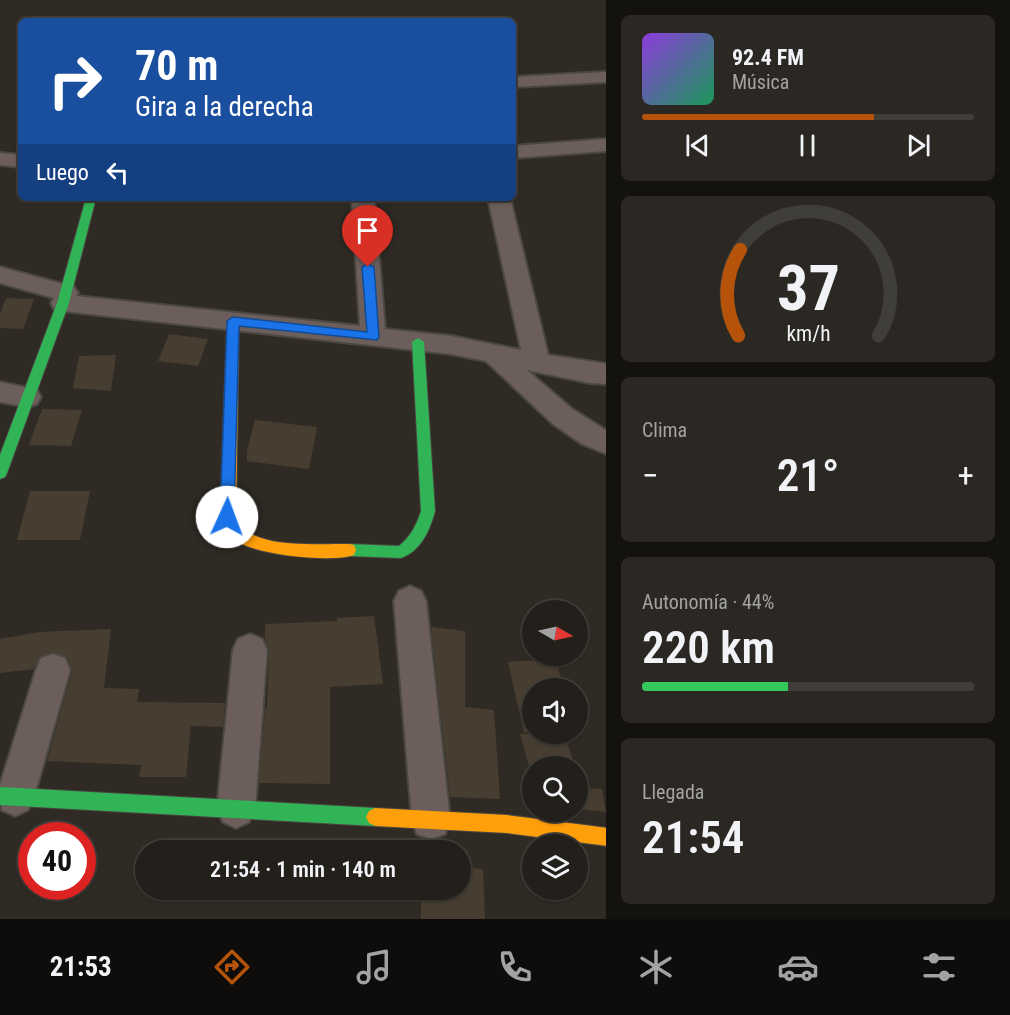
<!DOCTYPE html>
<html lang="es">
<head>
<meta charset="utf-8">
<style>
  :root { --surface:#23201b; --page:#2b2824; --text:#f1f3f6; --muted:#a3a3a3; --line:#403e3a; --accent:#b45309 }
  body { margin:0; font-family:"Roboto Condensed",sans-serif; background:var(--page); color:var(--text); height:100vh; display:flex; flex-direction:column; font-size:22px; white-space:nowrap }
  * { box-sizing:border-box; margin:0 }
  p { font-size:20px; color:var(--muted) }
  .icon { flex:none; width:33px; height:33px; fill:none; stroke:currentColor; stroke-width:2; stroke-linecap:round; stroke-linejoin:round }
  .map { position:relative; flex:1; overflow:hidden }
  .drawer { display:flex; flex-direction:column; gap:15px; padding:15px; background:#13120f; width:404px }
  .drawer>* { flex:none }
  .hud { position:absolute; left:18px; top:18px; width:498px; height:183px; border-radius:9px; box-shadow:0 2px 4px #0004,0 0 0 2px var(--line); background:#1a4fa0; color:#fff; overflow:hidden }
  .needle { width:39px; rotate:99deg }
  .controls { position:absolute; left:522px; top:600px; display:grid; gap:12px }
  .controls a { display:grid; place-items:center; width:66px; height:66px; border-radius:50%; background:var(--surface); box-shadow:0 2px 4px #0004,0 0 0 2px var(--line); font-size:30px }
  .speed { position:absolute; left:18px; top:822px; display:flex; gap:12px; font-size:30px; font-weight:700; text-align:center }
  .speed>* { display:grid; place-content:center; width:78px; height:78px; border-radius:50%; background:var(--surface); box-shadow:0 2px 4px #0004,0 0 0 2px var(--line); line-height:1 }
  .speed .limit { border:9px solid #d22; background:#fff; color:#111 }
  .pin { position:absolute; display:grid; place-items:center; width:51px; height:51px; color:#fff; margin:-62px -26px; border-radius:50% 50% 50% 0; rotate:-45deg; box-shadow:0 0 6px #0007 }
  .pin .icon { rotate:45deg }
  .me { position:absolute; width:66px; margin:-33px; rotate:2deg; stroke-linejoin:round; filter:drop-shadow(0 0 4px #0008) }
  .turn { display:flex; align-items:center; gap:21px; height:126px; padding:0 18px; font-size:27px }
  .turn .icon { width:78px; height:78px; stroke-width:2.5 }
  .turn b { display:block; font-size:42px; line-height:51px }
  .then { display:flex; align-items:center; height:57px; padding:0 18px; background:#0003; gap:12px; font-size:22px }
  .big { font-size:45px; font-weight:600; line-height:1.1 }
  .drawer .widget { flex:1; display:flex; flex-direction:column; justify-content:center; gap:9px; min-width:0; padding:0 21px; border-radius:9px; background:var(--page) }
  .drawer .dial { align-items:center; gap:0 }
  .dial svg { height:156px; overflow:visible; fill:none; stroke:var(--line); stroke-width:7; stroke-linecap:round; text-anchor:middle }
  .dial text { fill:var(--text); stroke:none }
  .song { display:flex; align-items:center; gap:18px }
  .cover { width:72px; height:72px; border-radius:9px; background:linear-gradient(135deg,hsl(270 70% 55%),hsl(150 70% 35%)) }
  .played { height:6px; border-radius:3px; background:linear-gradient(90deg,var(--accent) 70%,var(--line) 70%) }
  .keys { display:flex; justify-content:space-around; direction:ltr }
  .heat { display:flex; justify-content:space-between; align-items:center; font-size:33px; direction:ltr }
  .charge { height:9px; border-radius:4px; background:linear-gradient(90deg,#34c759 44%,var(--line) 0) }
  .trip { position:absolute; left:135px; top:840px; width:336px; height:60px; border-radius:30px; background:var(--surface); box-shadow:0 2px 4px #0004,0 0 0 2px var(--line); font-weight:600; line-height:60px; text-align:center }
  .dock { display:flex; height:96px; justify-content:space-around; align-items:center; background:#0e0d0b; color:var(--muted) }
  .dock .icon { width:42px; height:42px }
  .dock .current { color:var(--accent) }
  .dock b { font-size:27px; color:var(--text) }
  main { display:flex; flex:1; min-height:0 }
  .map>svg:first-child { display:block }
  .building { fill:#473e31 }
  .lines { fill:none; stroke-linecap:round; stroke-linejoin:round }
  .street-casing { stroke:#4b4742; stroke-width:4 }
  .fast-casing { stroke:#4b4742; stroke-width:2 }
  .slow-casing { stroke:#4b4742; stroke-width:2 }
  .street { fill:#6b5e5b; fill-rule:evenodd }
  .fast { fill:#30b455; fill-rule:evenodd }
  .slow { fill:#ff9f0a; fill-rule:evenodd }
  .route { fill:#1a73e8; stroke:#114b97; stroke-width:1.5 }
</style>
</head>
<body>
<main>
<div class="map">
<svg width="607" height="919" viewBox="0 0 607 919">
  <rect width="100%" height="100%" fill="#2f2a24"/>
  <path class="building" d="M6,298L34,299L23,329L0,328V314Z
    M169,334L208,339L198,366L158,361Z
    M116,355L111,391L73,388L79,356Z
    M42,409L82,410L71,446L29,445Z
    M255,420L317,427L309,469L247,461V450Z
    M30,491H90L80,540H17Z
    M374,616L383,684L330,687V784L259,783L265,708H267L269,650L265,640V624L337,621V618Z
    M431,627L465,631V707L494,710L500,799L450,797Z
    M111,629L104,688L139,689L137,702L225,703L223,727L191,726L186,777H139L141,765L47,761L72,671L67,657L52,652L40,656L34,669L0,673V639L40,632Z
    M556,659L563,688H532V732L524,733L508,662Z
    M520,734H564L575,766H529Z
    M578,788L602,789L606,812L578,809Z
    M460,867L483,869L485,919H421V890H460Z"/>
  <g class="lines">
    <defs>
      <path id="street" d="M607,72V82L513,87V77Z
        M607,139V151L513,158V146Z
        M0,153L21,155V167L0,165Z
        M352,198H374L385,329L451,336L521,350L488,198H510L548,355L607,364V384L590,383L527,370L572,409L607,431V454L582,444L553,424L486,361L451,354L63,311L54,309L51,303L54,298L0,283V267L74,287L78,293L76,296L360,326Z
        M0,382L37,390L41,397L37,404L28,407L0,402Z
        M410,586L421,591L426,601L450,820L445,834L431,839L417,834L412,820L394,601L399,591Z
        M250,634L262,639L267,650L255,809L249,822L236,828L223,822L217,809L233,650L238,639Z
        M53,654L65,658L70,670L34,797L28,810L15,816L2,810L0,785L36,670L41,658Z"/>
      <path id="fast" d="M86,198H96L69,303L7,473L5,477L0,479V455L57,303Z
        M418,338L424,342L435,511C430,530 421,551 401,558L349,556L344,555L342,550L344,545L349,544L399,546C411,536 416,526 421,511L412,342Z
        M0,787L375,808L381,811L384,817L381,823L375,826L0,805Z"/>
      <path id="slow" d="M233,317L239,321L236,520C255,551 317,543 349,544L354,545L356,550L354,555C332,563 255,555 235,540C227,535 224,525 220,517L227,321Z
        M375,808L507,815L607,828V846L507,833L375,826L369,823L366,817L369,811Z"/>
    </defs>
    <use href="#street" class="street-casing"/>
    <use href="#fast" class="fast-casing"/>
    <use href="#slow" class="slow-casing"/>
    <use href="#street" class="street"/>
    <use href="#fast" class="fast"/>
    <use href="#slow" class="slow"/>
  </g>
  <path class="route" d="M368,264L374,267L379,337L377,340L239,326L234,517L232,522H222L220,517L227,321L233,317L367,332L362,267Z"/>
</svg>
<div class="controls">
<a><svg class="needle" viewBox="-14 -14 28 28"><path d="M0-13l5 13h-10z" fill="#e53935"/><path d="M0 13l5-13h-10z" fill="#a3a3a3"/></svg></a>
<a><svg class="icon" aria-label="sound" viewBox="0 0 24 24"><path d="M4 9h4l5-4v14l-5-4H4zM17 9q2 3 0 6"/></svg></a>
<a><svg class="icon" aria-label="search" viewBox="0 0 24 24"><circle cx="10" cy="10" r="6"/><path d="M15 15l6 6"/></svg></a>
<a><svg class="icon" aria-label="layers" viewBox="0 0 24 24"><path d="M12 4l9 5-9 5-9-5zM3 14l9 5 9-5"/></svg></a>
</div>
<div class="speed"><div class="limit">40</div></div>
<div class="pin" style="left:368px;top:267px;background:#d93025"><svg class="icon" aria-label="arrive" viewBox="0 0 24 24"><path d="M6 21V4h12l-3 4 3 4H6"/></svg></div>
<svg class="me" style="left:227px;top:517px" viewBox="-20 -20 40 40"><circle r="19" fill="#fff"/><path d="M0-13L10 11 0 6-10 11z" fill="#1a73e8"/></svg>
<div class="trip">21:54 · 1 min · 140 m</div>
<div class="hud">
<div class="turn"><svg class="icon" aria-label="right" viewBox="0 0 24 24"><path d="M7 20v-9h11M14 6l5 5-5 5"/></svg><div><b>70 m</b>Gira a la derecha</div></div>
<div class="then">Luego<svg class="icon" aria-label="left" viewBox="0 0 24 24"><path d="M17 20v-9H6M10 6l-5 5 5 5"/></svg></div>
</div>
</div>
<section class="drawer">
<div class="widget">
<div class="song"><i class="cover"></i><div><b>92.4 FM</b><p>Música</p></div></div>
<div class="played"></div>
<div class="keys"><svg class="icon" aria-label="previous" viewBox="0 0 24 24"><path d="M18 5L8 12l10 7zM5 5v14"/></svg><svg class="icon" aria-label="pause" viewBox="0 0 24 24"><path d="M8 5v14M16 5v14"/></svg><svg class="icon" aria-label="next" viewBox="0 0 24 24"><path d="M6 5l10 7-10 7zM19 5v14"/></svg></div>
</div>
<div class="widget dial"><svg viewBox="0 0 100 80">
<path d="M14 69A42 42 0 1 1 86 69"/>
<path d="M14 69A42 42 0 0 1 15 25" stroke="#b45309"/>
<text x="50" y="56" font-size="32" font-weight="700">37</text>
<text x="50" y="72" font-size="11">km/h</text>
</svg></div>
<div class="widget"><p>Clima</p>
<div class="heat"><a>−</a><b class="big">21°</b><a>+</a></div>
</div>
<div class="widget"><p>Autonomía · 44%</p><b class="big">220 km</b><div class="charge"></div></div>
<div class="widget"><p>Llegada</p><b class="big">21:54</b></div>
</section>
</main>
<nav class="dock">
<b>21:53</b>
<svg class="icon current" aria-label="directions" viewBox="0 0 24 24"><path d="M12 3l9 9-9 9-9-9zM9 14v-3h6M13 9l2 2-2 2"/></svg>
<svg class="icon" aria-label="music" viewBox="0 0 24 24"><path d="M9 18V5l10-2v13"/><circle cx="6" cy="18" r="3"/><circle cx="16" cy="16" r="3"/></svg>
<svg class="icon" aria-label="phone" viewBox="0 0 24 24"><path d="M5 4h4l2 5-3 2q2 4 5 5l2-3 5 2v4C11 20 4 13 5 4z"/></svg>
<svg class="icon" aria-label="climate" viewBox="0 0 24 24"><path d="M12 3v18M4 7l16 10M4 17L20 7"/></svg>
<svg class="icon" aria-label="car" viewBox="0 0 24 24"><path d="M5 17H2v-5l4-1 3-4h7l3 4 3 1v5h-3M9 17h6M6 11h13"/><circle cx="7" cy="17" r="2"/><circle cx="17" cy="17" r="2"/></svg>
<svg class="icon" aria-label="filters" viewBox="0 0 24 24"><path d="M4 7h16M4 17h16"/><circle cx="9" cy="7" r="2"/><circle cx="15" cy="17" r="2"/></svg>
</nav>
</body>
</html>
